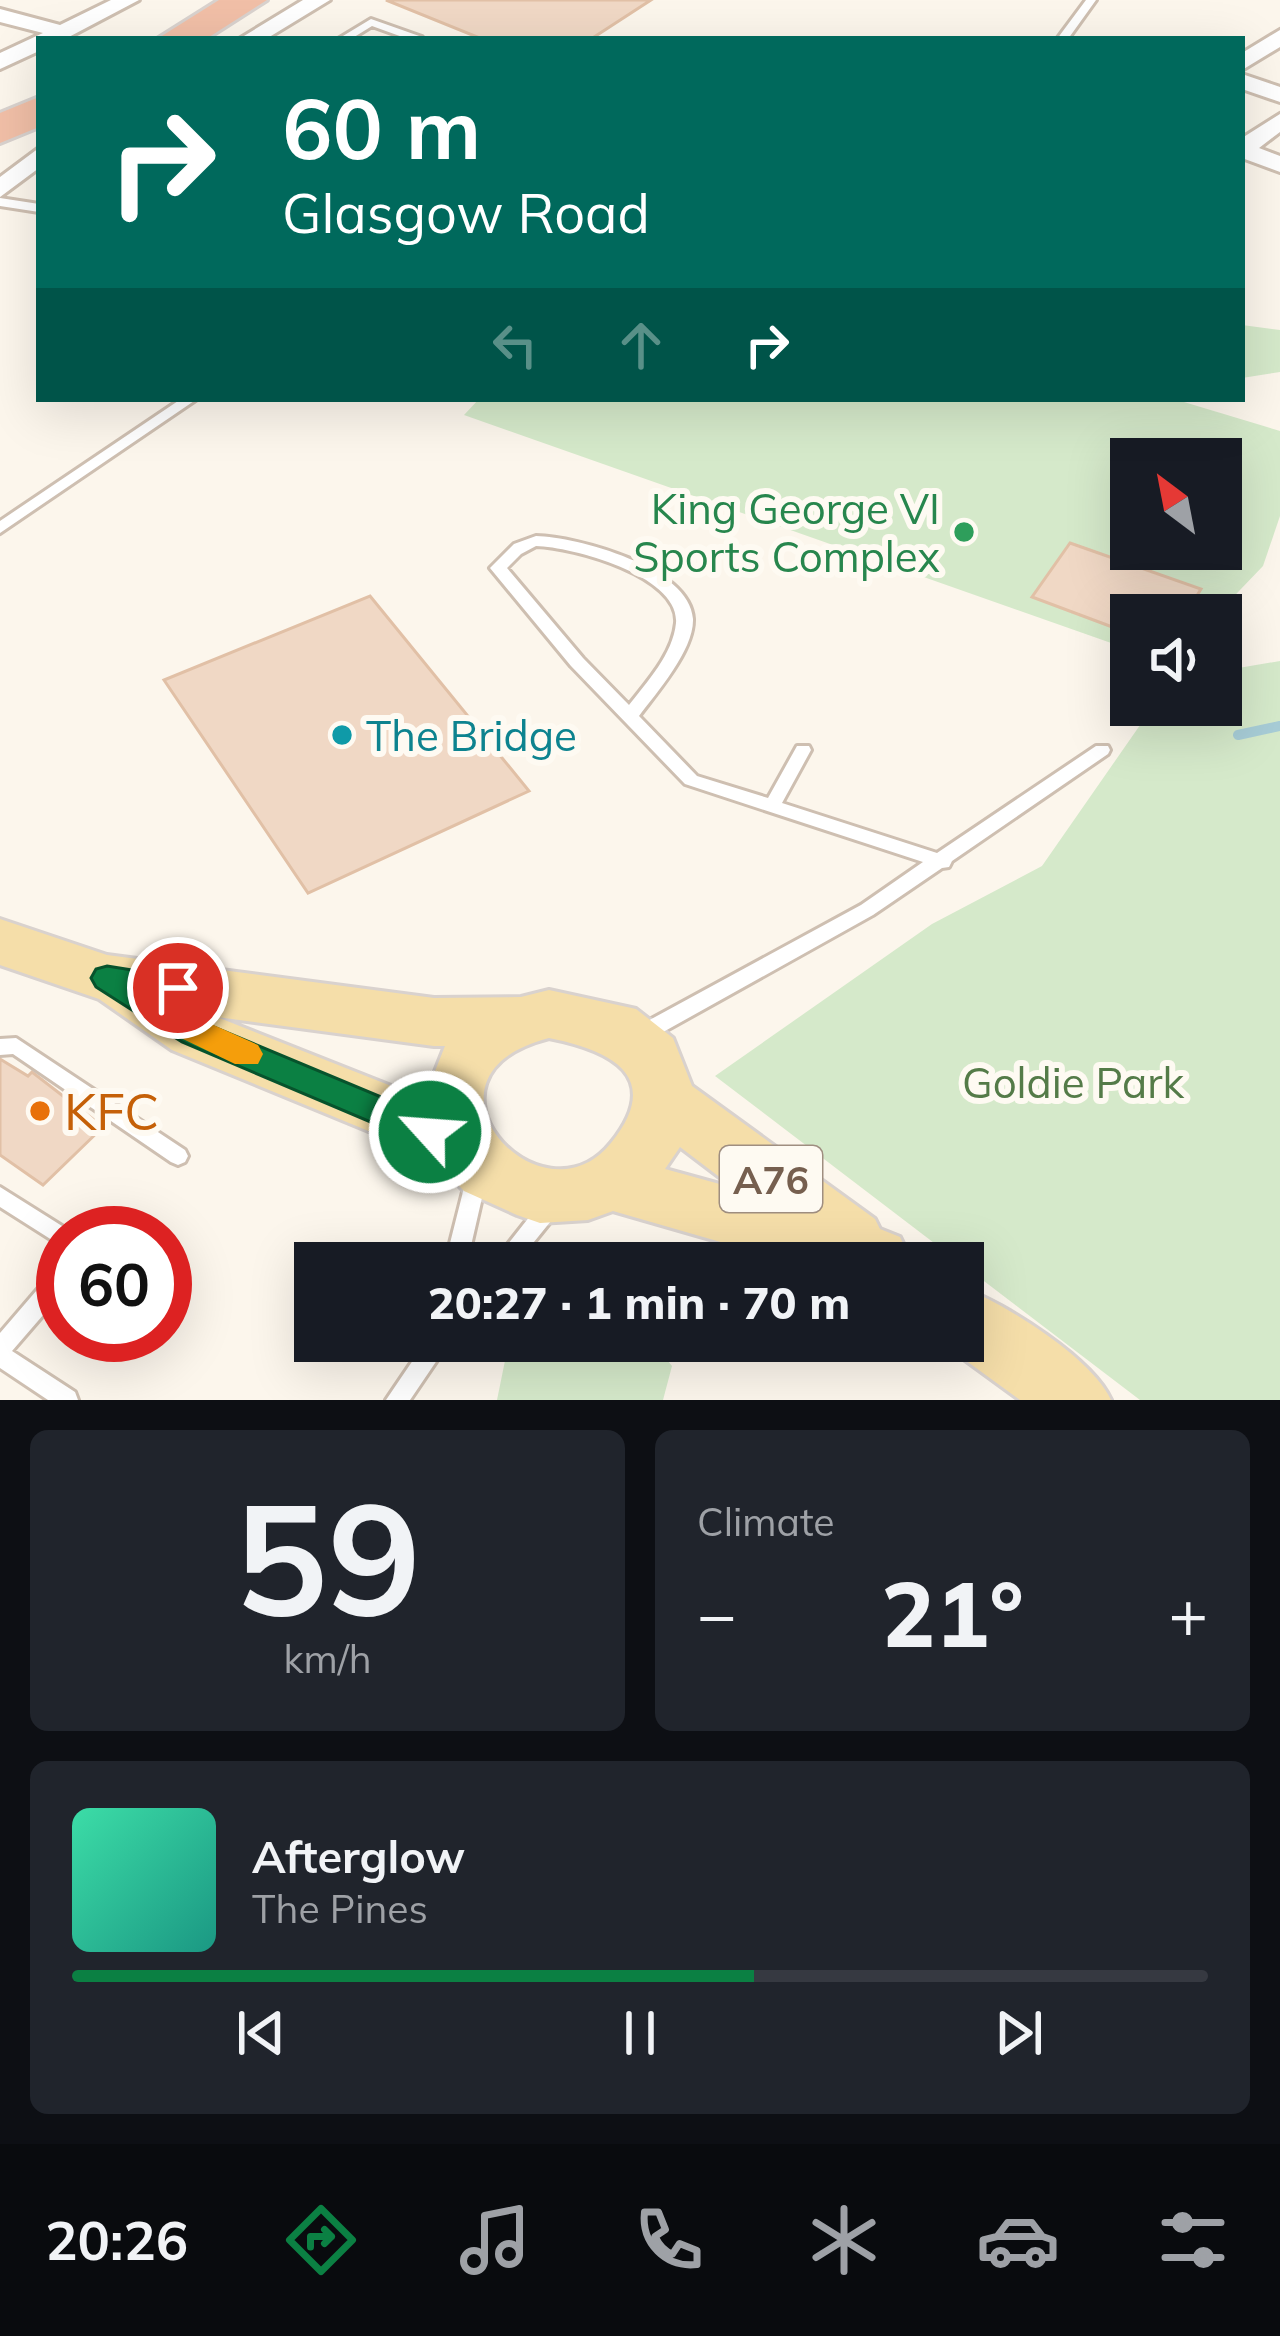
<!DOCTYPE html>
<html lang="en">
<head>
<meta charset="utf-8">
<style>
  :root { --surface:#171b24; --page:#20242c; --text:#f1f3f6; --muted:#9ea1a6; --line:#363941; --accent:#0b8043 }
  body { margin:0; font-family:Mulish,sans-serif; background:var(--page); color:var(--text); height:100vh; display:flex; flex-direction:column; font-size:45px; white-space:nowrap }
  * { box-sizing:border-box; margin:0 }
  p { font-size:39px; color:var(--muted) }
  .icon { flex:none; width:66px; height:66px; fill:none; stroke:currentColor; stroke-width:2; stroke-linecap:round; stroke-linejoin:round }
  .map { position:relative; height:1400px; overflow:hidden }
  .drawer { display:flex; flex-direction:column; gap:30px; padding:30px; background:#0d0f14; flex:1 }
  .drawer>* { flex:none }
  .guide { position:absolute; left:36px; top:36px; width:1209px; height:366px; border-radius:0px; box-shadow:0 12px 48px #0002; background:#00695c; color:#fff; overflow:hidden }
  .needle { width:78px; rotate:328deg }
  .tools { position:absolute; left:1110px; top:438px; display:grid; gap:24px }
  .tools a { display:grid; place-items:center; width:132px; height:132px; border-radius:0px; background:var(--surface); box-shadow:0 12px 48px #0002; font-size:60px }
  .speed { position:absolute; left:36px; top:1206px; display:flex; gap:24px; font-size:60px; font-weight:700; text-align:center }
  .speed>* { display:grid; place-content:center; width:156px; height:156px; border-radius:50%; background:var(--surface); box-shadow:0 12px 48px #0002; line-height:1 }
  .speed .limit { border:18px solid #d22; background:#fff; color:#111 }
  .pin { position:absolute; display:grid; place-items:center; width:102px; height:102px; color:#fff; margin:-51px; border:6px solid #fff; border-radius:50%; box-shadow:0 3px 12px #0007 }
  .me { position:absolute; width:132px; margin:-66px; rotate:296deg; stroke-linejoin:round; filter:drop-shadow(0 0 9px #0008) }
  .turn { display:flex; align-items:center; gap:42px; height:252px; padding:0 48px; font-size:54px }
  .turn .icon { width:156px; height:156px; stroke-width:2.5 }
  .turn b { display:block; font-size:84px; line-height:102px }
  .lanes { display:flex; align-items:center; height:114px; padding:0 48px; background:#0003; justify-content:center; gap:60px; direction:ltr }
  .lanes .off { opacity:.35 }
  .big { font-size:90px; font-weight:800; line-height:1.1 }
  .drawer .widget { flex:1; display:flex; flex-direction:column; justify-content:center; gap:18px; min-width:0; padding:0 42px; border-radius:18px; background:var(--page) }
  .drawer .dial { align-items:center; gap:0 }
  .dial b { font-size:156px; line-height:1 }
  .song { display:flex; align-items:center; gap:36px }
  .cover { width:144px; height:144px; border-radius:18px; background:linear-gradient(135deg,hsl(160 70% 55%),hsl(170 70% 35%)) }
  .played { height:12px; border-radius:6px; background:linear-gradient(90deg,var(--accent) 60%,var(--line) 60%) }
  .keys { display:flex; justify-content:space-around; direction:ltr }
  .heat { display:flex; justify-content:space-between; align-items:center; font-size:66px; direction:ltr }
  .drawer .tiles { flex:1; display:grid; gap:30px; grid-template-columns:1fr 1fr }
  .widget:last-child { grid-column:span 2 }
  .trip { position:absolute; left:294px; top:1242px; width:690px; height:120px; border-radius:0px; background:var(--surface); box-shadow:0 12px 48px #0002; font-weight:800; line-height:120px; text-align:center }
  .tabs { display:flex; height:192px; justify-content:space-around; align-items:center; background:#090b0e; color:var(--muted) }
  .tabs .icon { width:84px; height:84px }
  .tabs .on { color:var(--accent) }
  .tabs b { font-size:54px; color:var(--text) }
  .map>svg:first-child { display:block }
  .green { fill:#d5e9ca; fill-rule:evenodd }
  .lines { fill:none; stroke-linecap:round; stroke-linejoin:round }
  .stream { stroke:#a7ccd6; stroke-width:10 }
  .building { fill:#f0d8c5; stroke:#e1c0a6; stroke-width:3 }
  .lane-casing { stroke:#cebfb1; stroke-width:6 }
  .street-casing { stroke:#cebfb1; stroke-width:6 }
  .primary-casing { stroke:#d9d2ce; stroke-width:6 }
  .highway-casing { stroke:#d9d2ce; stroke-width:6 }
  .lane { fill:#fff; fill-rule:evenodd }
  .street { fill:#fff; fill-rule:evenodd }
  .primary { fill:#f5dea9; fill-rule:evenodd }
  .highway { fill:#f1bfa7; fill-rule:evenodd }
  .route { fill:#0b8043; stroke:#07532c; stroke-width:3 }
  .slow { fill:#f59e0b }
  .leisure-dot { fill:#2e9e5b; stroke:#fefaf2; stroke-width:4.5 }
  .culture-dot { fill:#0f9aa8; stroke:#fefaf2; stroke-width:4.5 }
  .food-dot { fill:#e8710a; stroke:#fefaf2; stroke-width:4.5 }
  .labels { text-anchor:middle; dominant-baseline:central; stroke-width:12; stroke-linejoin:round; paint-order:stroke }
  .shield { fill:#fefaf2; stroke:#9f8e80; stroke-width:3 }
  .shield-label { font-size:39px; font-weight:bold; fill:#765f4f }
  .leisure-label { font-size:42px; fill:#27864d; stroke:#fefaf2; text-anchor:end }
  .culture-label { font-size:42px; fill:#0d838f; stroke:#fefaf2; text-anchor:start }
  .park-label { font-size:42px; fill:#547b48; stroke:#fefaf2 }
  .near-food-label { font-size:51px; fill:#c56008; stroke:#fefaf2; text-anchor:start }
</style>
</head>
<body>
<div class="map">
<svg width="1280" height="1400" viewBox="0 0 1280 1400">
  <rect width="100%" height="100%" fill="#fcf6ec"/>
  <path class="green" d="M1242,325L1280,330V372L1242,378Z
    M479,399H1174L1280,431V516L1263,566L1216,615H1131V650L464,415ZM1131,459H1221V549H1131Z
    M1280,661V1400H1140L715,1076L932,924L1042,866L1154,705H1221V671Z
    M509,1341H652L672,1366L663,1400H497Z"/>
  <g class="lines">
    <path class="stream" d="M1238,735L1280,726"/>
  </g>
  <path class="building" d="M386,0H651L591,39H482Z
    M1070,543L1201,589L1185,615H1131V634L1032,597Z
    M370,596L529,791L308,893L164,680Z
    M0,1059L28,1076L32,1072L103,1127L43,1185L0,1155Z"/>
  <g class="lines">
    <defs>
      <path id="lane" d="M1086,0H1096L1068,39H1057Z
        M371,19L422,37L423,39H408L372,26L351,39H338Z
        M0,198L39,204V212L0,206Z
        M181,399H197L0,533V521Z
        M536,536C577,537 690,567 693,619C694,650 657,692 639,716L697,776L768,798L797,746H809L811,750L782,803L937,853L1096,746H1108L1110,750L1108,754L952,861L949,867L942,868L873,915L647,1041L640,1043L633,1041L630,1035L633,1029L861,905L923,862L685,784L571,666L490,568L514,544ZM536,546C573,547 680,576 676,623C673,654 647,682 629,705L583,658L507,568L521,554Z
        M16,1038L185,1150L188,1156L185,1162L178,1165L171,1162L13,1054L0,1055V1039Z
        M477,1167L484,1170L487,1176L467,1263H445L467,1176L470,1170Z
        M0,1187L70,1231L63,1233V1247L0,1207Z
        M552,1195L559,1197L562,1204L559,1211L517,1263H493L545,1197Z
        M63,1266V1292L12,1351L75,1392L78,1400H48L0,1368V1333L55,1269Z
        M426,1341H450L410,1400H386Z"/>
      <path id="street" d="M111,0H139L65,39H39V51L0,69V53L43,33L0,22V9L60,25Z
        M303,0H330L266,39H239Z
        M1280,30V47L1242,70V53Z
        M1242,74L1280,87V102L1242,89Z
        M1280,114V132L1259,148L1280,156V172L1242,158V138Z
        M39,148V168L0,197V177Z"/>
      <path id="primary" d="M0,919L107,955L434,998L521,997L549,990L636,1009L673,1038L692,1086L875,1219L880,1229L900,1237L910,1258L907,1263H793L613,1211L588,1220L540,1223L517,1215L464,1191L446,1172L371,1132L172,1050L99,999L0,965ZM217,1017L434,1046H445L424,1099ZM549,1038C610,1050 665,1076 611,1143C541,1230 401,1076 549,1038ZM680,1147L734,1188L665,1169Z
        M963,1288C1006,1304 1093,1359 1111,1400H1020L939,1341H963Z"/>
      <path id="highway" d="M219,0H267L206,39H157Z
        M39,97V127L0,143V113Z"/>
    </defs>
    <use href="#lane" class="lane-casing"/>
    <use href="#street" class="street-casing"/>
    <use href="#primary" class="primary-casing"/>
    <use href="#highway" class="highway-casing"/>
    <use href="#lane" class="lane"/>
    <use href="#street" class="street"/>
    <use href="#primary" class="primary"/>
    <use href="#highway" class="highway"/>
  </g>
  <path class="route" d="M107,966L189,979L194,988L189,997L165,999L204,1023L441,1122L446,1132L441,1142L430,1147L418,1142L182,1042L96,987L91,978L96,969Z"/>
  <path class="slow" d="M169,1005L258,1045L263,1054L258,1064H235L158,1027L153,1018L158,1008Z"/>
  <circle class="leisure-dot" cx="964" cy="532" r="12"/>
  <circle class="culture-dot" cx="342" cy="735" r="12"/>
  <circle class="food-dot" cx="40" cy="1111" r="12"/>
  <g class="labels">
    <rect class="shield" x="720" y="1146" width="102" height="66" rx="9"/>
    <g class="shield-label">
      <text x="771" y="1179">A76</text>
    </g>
    <g class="leisure-label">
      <text x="940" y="508">King George VI<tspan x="940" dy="48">Sports Complex</tspan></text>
    </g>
    <g class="culture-label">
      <text x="366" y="735">The Bridge</text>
    </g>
    <g class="park-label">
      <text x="1073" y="1082">Goldie Park</text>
    </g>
    <g class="near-food-label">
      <text x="64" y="1111">KFC</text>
    </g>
  </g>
</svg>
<div class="tools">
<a><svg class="needle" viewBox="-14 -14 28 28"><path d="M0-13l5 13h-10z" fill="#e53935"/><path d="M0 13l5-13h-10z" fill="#9ea1a6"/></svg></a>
<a><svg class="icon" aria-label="sound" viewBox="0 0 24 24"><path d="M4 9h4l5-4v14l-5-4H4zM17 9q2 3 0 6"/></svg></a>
</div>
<div class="speed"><div class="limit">60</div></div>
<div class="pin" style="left:178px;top:988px;background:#d93025"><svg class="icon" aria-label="arrive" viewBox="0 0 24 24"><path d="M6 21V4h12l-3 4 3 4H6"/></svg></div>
<svg class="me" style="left:430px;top:1132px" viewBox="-20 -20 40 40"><circle r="17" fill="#0b8043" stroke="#fff" stroke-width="3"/><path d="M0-11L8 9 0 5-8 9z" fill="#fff"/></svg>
<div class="trip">20:27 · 1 min · 70 m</div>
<div class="guide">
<div class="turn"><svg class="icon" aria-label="right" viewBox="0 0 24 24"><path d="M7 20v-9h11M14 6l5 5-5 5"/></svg><div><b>60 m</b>Glasgow Road</div></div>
<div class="lanes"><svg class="icon off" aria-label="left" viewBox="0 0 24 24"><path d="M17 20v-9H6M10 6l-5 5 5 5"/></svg><svg class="icon off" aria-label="ahead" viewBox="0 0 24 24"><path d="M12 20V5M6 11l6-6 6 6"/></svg><svg class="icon" aria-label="right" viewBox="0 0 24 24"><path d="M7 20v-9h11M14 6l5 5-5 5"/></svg></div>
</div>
</div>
<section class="drawer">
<div class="tiles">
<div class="widget dial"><b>59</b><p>km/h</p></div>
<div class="widget"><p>Climate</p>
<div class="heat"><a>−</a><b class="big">21°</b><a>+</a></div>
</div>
<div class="widget">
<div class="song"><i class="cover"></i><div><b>Afterglow</b><p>The Pines</p></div></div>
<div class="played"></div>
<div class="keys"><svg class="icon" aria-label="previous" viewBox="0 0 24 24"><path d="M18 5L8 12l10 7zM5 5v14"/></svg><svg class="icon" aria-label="pause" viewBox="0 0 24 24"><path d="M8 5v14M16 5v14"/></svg><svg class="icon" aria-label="next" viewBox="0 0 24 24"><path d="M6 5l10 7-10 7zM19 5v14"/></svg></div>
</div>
</div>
</section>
<nav class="tabs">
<b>20:26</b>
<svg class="icon on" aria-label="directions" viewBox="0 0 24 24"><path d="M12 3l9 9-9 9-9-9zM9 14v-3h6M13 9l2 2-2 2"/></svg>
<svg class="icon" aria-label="music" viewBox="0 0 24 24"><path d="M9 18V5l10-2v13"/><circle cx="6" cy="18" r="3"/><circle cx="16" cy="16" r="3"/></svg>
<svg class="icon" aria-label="phone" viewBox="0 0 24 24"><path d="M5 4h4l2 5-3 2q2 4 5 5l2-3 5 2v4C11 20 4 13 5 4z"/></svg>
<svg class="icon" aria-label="climate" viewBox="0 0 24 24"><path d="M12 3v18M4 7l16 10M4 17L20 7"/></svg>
<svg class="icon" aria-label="car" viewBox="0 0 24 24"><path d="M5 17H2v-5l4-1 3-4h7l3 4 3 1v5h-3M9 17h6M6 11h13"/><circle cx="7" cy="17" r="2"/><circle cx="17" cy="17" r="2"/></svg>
<svg class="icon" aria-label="filters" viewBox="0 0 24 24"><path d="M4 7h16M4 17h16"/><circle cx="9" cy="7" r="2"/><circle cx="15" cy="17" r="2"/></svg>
</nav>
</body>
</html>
